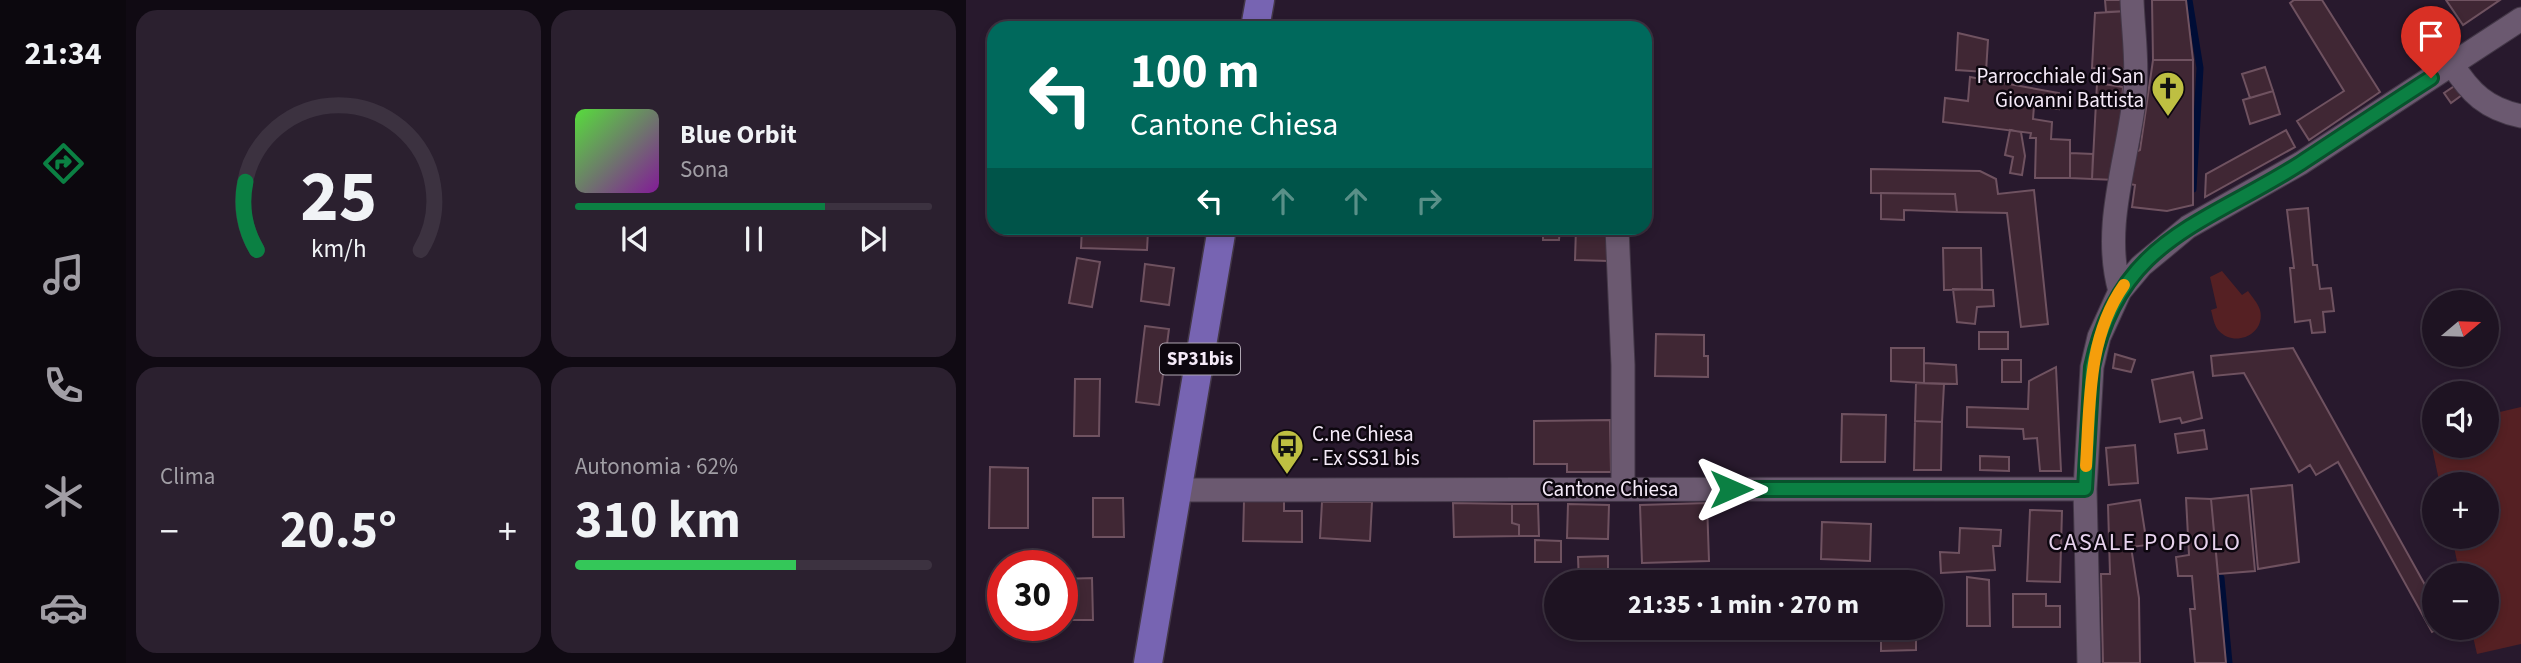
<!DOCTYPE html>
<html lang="it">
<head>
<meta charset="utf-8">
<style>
  :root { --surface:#1e1322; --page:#2b202f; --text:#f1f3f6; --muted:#a19ea5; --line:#3c3240; --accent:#0b8043 }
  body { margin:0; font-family:"Source Sans 3",sans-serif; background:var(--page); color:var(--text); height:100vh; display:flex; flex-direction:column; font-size:26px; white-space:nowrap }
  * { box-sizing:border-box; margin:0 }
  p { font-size:23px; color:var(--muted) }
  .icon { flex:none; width:38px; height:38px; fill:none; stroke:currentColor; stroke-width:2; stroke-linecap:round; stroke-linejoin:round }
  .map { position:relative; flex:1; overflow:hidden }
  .side { display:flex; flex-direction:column; gap:10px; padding:10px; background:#100a13; width:840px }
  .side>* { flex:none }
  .guide { position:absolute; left:21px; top:21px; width:665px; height:214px; border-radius:21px; box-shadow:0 4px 10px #0003,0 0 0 2px var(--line); background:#00695c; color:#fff; overflow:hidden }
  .needle { width:46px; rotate:71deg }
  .fabs { position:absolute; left:1456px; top:290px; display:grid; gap:14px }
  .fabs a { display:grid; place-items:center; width:77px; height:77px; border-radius:50%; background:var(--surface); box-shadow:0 4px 10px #0003,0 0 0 2px var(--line); font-size:35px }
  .speed { position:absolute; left:21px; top:550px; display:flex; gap:14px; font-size:35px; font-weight:700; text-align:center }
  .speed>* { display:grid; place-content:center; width:91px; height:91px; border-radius:50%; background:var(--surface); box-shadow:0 4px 10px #0003,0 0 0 2px var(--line); line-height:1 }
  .speed .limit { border:10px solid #d22; background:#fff; color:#111 }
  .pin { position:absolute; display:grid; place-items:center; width:60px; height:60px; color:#fff; margin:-72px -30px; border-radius:50% 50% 50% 0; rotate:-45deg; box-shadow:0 0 7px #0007 }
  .pin .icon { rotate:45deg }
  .me { position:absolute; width:77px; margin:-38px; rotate:90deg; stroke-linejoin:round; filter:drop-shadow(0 0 5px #0008) }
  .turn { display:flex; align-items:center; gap:24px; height:147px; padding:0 28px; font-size:32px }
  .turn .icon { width:91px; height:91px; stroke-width:2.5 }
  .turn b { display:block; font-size:49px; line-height:60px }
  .lanes { display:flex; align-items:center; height:66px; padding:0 28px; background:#0003; justify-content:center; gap:35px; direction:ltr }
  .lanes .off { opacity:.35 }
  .big { font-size:52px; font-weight:700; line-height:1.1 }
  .side .card { flex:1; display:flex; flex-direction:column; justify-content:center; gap:10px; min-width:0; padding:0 24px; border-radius:21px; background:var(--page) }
  .side .dial { align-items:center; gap:0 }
  .dial svg { height:182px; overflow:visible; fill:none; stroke:var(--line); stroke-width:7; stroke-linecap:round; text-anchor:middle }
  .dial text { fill:var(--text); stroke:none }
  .song { display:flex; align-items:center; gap:21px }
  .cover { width:84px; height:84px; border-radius:10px; background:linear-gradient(135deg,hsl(110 70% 55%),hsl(290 70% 35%)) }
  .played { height:7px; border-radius:4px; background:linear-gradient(90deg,var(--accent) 70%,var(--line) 70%) }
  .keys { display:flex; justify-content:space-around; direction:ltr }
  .heat { display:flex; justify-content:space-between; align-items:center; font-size:38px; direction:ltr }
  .charge { height:10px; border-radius:5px; background:linear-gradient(90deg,#34c759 62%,var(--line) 0) }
  .side .tiles { flex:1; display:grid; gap:10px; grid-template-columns:repeat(2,1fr) }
  .trip { position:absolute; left:578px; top:570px; width:399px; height:70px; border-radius:35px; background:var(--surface); box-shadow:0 4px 10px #0003,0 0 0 2px var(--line); font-weight:700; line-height:70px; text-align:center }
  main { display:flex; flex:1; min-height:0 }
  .tab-bar { display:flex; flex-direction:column; width:126px; justify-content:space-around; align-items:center; background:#0c080e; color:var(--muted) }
  .tab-bar .icon { width:49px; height:49px }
  .tab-bar .current { color:var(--accent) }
  .tab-bar b { font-size:32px; color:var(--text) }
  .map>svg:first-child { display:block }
  .green { fill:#552023 }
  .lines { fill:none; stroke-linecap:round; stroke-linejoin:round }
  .stream { stroke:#000d36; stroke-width:7 }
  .building { fill:#402734; stroke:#6f5260; stroke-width:2 }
  .minor-casing { stroke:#433747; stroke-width:25 }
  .major-casing { stroke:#433747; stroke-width:31 }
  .minor { stroke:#6b5970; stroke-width:23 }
  .major { stroke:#7764b2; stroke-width:28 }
  .route-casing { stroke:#07532c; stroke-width:18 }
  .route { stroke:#0b8043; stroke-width:12 }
  .slow { stroke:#f59e0b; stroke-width:12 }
  .labels { text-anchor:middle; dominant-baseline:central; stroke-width:5; stroke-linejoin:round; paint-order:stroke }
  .shield { fill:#0d070f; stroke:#afa6b2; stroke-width:2 }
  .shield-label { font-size:19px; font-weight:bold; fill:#f5eaf8 }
  .poi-label { font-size:21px; fill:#f5eaf8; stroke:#0d070f; text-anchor:end }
  .street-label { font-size:21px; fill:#f5eaf8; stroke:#0d070f }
  .quarter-label { font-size:24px; letter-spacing:2px; fill:#e8d3ee; stroke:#0d070f }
</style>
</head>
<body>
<main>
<nav class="tab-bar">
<b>21:34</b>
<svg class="icon current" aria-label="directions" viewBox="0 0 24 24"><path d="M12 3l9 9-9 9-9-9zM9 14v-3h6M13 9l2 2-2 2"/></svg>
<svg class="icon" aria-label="music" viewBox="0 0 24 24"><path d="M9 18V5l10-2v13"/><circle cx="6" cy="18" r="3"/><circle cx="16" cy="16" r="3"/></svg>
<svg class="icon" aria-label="phone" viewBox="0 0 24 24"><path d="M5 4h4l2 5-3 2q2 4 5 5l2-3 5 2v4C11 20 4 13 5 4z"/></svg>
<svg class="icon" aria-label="climate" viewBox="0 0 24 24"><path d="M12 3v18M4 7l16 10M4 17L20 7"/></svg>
<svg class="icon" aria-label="car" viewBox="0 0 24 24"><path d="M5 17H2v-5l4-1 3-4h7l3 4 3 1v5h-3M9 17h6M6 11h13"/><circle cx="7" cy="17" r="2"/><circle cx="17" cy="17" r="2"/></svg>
</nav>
<section class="side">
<div class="tiles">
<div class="card dial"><svg viewBox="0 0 100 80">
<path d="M14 69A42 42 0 1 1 86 69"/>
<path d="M14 69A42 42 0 0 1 9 39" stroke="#0b8043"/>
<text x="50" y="56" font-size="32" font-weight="700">25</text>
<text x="50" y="72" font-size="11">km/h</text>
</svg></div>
<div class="card">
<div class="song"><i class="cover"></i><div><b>Blue Orbit</b><p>Sona</p></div></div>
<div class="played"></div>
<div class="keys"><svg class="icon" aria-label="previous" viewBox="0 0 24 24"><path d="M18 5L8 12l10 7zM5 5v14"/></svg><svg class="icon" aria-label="pause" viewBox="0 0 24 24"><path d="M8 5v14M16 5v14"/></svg><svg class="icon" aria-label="next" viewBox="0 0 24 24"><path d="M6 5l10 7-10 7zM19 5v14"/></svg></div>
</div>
<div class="card"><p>Clima</p>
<div class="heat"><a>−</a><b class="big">20.5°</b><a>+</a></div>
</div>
<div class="card"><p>Autonomia · 62%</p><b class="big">310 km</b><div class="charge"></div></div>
</div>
</section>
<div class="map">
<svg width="1555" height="663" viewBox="0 0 1555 663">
  <rect width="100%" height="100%" fill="#28192d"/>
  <path class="green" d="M1256,271L1276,295L1282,291C1286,297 1292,303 1294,310C1300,334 1269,348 1253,331C1248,326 1247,317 1245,310L1251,308L1244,277Z
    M1555,407V644L1511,654L1505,628H1521V576H1494L1486,537H1521V485H1474L1462,429L1468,427V446H1521V415Z"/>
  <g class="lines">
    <path class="stream" d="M1223,0L1234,68L1227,189
      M1255,578L1263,663"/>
  </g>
  <path class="building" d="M1139,0H1161L1162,11L1140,12Z
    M1186,0H1220L1227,60H1187Z
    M1328,0H1356L1414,92L1343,140L1331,121L1378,91L1324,3Z
    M1480,0H1534L1497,25Z
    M1162,11L1159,69L1126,68L1129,13Z
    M992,33L1022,40L1020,72L990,70Z
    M1187,60H1227V205L1201,211L1166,207L1169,185L1164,184L1167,153L1174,150Z
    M1299,67L1307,91L1284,98L1276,74Z
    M1004,77L1093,93V109L1068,106L1067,119L1086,122L1085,139L1104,140V178H1069L1070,138H1064L1065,133L977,122L979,98L1002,101Z
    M1131,83L1157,87L1150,180L1126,179Z
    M1490,85L1496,95L1485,103L1478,93Z
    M1307,91L1314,114L1284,124L1277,100Z
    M1044,130L1055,132L1059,156L1056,175L1044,173L1047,157L1039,155Z
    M1320,130L1329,147L1239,197L1240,174Z
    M1104,153L1127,154L1126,179L1104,178Z
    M905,169L1014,171L1030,179L1032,194L1068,190L1082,324L1055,327L1041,213L991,212L989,194L905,193Z
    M915,193L989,194L991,212L938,210V220L915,219Z
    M1342,208L1347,265H1351L1354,289L1365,288L1368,311L1357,312L1359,332L1346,333L1344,320L1329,322L1324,268H1328L1321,210Z
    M116,228L182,231L181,250L115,248Z
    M577,228H594L593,240H577Z
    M610,228H643V261L609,260Z
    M977,248H1015L1016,289L978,290Z
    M111,258L134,262L126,307L103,303Z
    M179,264L208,268L203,305L175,301Z
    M987,289L1027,290L1028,306L1011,307L1009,324L991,322Z
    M179,326L203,329L193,405L170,402Z
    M1013,332H1042V349H1013Z
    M690,334L738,335V356H742V377L689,376Z
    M925,348H958V383L925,381Z
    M1327,348L1468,601V628H1473L1466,632L1372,462L1350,475L1344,465L1333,472L1278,373L1247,376L1245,356Z
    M1149,354L1169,360L1165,372L1147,368Z
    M1036,360H1055V382H1036Z
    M958,363L990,365L991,384L958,383Z
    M1090,367L1095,471H1074L1071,438L1058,439L1057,429L1001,427V407L1062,409L1063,381Z
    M1227,372L1236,418L1216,423L1214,418L1194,422L1186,380Z
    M109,379H134L133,436H108Z
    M950,383L978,384L976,422L949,421Z
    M876,414L920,415L919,462H875Z
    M644,420L645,472H601V464H568V421Z
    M949,421L976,422L975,470H948Z
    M1238,430L1241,449L1212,453L1209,434Z
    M1169,445L1172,483L1143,485L1140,448Z
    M1014,456L1043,457V471L1014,470Z
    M24,467L62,468V528H23Z
    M1326,485L1333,562L1292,569L1285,489Z
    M1282,495L1289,571L1252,574L1245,499Z
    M127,498H157L158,537H127Z
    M1220,498L1245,499L1260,663H1229L1224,609H1229L1226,576H1212L1210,557L1223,555Z
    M1174,500L1181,545L1165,547L1173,598L1174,663H1137L1135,574H1144L1142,505Z
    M278,501H318V511H336V542L277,541Z
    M356,502H406L404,541L354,538Z
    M487,503L546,504V523L553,525V536L488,537Z
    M741,503L743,561L676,563L674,505Z
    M546,504H572L573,536H553V525L546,523Z
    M602,504L643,505L642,539L601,538Z
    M1064,510L1096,511L1094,582L1061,581Z
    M856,522L905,524L904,561L855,559Z
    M994,528L1035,530L1034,546H1027L1029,570L975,573L974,552L993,553Z
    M569,540L595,541V562H569Z
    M642,556V583H613L612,557Z
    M1001,577L1023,580L1024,626H1001Z
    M126,578L127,620H96V579Z
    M1047,594H1080V606H1094V627H1047Z
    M950,630V650L915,651V631Z"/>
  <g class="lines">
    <defs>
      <path id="minor" d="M1486,64C1504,93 1521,109 1555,116
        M651,228L657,365V489
        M1154,291C1135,225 1163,158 1169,92C1172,62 1167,30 1166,0
        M212,490L1119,489
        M1123,663L1119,489L1126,367L1133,337L1154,291L1175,266L1222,227L1335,163L1555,19"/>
      <path id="major" d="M289,28L294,0
        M182,663L256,228"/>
    </defs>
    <use href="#minor" class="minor-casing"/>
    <use href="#major" class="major-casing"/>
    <use href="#minor" class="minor"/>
    <use href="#major" class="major"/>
  </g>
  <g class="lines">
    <defs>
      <path id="route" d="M765,489H1119L1126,367C1153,239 1238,225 1335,163C1378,135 1421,106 1465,78"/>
    </defs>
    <use href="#route" class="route-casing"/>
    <use href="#route" class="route"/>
    <path class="slow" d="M1120,466C1124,404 1121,338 1158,285"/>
  </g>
  <defs>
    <symbol id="church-pin" viewBox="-11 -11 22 30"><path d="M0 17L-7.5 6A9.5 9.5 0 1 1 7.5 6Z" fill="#bebf42" stroke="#0d070f"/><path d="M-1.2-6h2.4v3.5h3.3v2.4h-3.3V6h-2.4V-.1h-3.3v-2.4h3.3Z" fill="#111"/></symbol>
    <symbol id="bus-pin" viewBox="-11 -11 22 30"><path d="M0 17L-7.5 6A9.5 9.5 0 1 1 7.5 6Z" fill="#bebf42" stroke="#0d070f"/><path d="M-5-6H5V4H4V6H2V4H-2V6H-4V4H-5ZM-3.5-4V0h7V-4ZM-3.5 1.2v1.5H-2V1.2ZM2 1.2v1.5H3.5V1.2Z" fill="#111"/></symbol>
  </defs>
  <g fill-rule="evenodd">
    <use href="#church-pin" x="1183" y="69" width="38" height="52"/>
    <use href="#bus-pin" x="302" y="427" width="38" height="52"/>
  </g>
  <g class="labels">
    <rect class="shield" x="194" y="343.5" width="80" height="31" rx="5"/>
    <g class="shield-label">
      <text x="234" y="359">SP31bis</text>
    </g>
    <g class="poi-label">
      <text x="1178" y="76">Parrocchiale di San<tspan x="1178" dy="24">Giovanni Battista</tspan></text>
      <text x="346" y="434" text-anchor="start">C.ne Chiesa<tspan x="346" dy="24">- Ex SS31 bis</tspan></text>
    </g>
    <g class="street-label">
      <text x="644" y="489">Cantone Chiesa</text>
    </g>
    <g class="quarter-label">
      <text x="1179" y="542">CASALE POPOLO</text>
    </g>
  </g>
</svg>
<div class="fabs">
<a><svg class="needle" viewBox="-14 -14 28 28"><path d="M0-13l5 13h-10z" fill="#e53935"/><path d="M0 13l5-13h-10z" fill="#a19ea5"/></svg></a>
<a><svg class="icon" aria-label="sound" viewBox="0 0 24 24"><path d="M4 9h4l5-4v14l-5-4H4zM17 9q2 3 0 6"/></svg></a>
<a>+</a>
<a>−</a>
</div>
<div class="speed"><div class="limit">30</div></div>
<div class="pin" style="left:1465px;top:78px;background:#d93025"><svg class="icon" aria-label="arrive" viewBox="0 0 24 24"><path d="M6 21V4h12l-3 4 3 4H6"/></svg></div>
<svg class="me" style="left:765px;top:489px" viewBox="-20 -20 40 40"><path d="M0-17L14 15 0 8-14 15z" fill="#0b8043" stroke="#fff" stroke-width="4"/></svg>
<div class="trip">21:35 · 1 min · 270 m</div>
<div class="guide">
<div class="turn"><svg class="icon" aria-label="left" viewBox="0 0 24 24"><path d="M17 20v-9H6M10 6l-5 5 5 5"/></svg><div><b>100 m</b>Cantone Chiesa</div></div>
<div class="lanes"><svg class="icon" aria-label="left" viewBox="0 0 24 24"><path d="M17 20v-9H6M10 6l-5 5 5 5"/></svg><svg class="icon off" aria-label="ahead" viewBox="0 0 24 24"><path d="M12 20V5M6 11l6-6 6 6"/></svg><svg class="icon off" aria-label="ahead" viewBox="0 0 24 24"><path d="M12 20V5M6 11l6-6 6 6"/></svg><svg class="icon off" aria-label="right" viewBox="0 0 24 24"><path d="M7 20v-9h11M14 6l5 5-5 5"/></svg></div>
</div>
</div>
</main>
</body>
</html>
